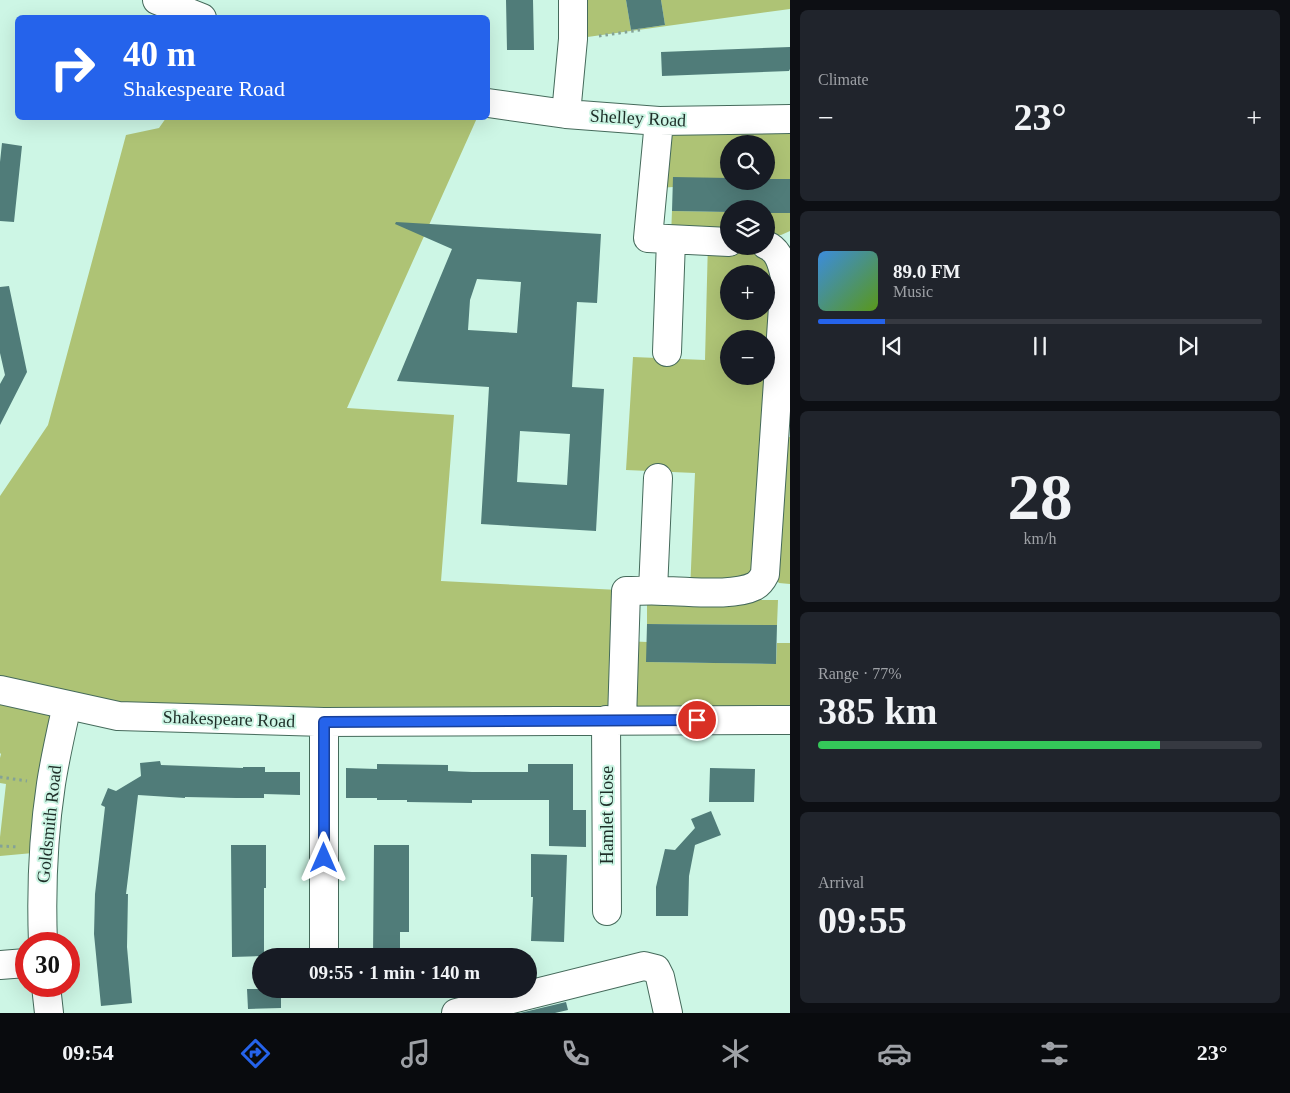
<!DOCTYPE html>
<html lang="en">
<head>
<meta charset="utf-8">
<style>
  :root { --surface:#171b24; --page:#20242c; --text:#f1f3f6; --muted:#9ea1a6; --line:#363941; --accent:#2563eb }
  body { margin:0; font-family:"Times New Roman",serif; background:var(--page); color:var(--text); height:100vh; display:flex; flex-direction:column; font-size:19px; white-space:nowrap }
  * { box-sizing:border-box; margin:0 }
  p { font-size:16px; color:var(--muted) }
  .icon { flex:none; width:28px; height:28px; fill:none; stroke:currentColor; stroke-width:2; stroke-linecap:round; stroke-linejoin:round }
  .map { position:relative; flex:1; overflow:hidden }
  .panel { display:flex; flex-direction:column; gap:10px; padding:10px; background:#0d0f14; width:500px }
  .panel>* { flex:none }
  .top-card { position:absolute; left:15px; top:15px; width:475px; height:105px; border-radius:8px; box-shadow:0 5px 20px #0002; background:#2563eb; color:#fff; overflow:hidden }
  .tools { position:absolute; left:720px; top:135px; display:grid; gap:10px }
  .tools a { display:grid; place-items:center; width:55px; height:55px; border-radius:50%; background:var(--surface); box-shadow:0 5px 20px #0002; font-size:25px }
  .speed { position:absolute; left:15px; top:932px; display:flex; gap:10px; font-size:25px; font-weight:700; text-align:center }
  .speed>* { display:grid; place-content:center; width:65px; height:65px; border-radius:50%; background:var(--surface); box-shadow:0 5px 20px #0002; line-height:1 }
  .speed .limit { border:8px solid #d22; background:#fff; color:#111 }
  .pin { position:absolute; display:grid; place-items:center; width:42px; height:42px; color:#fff; margin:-21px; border:2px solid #fff; border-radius:50%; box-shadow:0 1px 5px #0007 }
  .me { position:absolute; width:55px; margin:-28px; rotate:0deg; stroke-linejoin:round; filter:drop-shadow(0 0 4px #0008) }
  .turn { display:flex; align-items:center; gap:18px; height:105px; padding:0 25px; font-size:22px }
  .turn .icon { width:65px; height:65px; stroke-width:2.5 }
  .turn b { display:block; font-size:35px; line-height:42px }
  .big { font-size:38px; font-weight:600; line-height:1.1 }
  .panel .card { flex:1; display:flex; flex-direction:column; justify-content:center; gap:8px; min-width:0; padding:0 18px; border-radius:8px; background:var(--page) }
  .panel .dial { align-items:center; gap:0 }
  .dial b { font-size:65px; line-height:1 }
  .song { display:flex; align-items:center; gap:15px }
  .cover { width:60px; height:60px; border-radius:8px; background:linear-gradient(135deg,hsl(210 70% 55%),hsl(90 70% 35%)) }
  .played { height:5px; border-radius:2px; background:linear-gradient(90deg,var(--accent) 15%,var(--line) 15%) }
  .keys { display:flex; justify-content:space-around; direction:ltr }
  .heat { display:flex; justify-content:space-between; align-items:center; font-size:28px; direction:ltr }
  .charge { height:8px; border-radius:4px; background:linear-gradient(90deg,#34c759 77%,var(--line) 0) }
  .trip { position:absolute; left:252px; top:948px; width:285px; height:50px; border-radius:25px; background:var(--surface); box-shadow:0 5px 20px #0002; font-weight:600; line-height:50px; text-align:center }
  .menu { display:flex; height:80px; justify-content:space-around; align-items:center; background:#090b0e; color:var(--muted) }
  .menu .icon { width:35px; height:35px }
  .menu .on { color:var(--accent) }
  .menu b { font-size:22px; color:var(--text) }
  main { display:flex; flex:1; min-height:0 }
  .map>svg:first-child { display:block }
  .green { fill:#aec375; fill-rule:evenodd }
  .building { fill:#507c79; fill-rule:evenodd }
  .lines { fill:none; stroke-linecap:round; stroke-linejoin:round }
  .minor-casing { stroke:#456a5b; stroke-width:30 }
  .path { stroke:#84a296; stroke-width:3; stroke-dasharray:2.5 4; stroke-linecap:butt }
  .minor { stroke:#fff; stroke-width:28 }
  .route-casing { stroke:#184099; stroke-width:12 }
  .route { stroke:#2563eb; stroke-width:9 }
  .labels { text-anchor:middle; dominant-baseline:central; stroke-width:4; stroke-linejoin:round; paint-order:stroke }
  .street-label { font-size:18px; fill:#1e2e28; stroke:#cdf6e5 }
</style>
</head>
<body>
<main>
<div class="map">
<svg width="790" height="1013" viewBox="0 0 790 1013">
  <rect width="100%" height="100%" fill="#cdf6e5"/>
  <path class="green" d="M573,0H626L631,30L665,25L661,0H790V9L573,39Z
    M166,118H477L347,408L454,415L441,581L619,590L612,720L67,706L44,852L0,856V837L6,784L0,783V758L1,754L0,753V496L48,425L126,135L159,128Z
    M790,119V179H766V144H729V178L673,187L643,189L647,121Z
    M672,211L729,212V236H671Z
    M766,213H790V231L781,235H766Z
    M708,241L729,246H766L779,256L765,574L690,592L695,473L626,470L633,357L705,360ZM729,274H766V311H729ZM729,339H766V376H729Z
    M782,437H790V584L779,583L775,578Z
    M647,599L778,600L777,625L647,624Z
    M624,641L647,642V662L776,664L777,643H790V720H622Z"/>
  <path class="building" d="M506,0H533L534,50H507Z
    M626,0H661L665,25L631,30Z
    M790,47V69L789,71L662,76L661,52Z
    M2,143L22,146L14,222L0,221V162Z
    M673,177L729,178V181H766V179H790V213H766V209H729V212L672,211Z
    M396,222L601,234L597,303L577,302L572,387L604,389L596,531L481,524L489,387L397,381L452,249L395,224ZM477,279L521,282L517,333L468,330L470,300ZM520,431L570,434L567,485L517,482Z
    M9,286L27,372L0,425V384L5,375L0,353V287Z
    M647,624L777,625L776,664L646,662Z
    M160,761L161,765L243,768V767H265V772H300V795L264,794V798H236L185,797V798L138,795L126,894H128L127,947L132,1003L101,1006L94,934L95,894L105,807L101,805L108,788L116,791L141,776L140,763Z
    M377,764L448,765V771L472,772H528V764H573V810H586V847L549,846V800H472V803L407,802V800H377V798H346V768L377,769Z
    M710,768L755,769L754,802H709Z
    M711,811L721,835L695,845L689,876L688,916H656V887L665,849L675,850L695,828L691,819Z
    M231,845H266V888H264V956L232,957Z
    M374,845H409V932H400V956H373Z
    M531,854L567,855L564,942L531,941L533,897H531Z
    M247,989H281V1008L248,1009Z
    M566,1002L568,1010L555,1013H520Z"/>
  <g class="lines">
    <defs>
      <path id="minor" d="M157,0L202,18
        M488,103L566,114L659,121L790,119
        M566,114L573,39V0
        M659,121L648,238L729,242
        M667,352L671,240
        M653,590L658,478
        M0,690L118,716L324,722L790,720
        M606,720L607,911
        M622,720L626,591C639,591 652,590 665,591C689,591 733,597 755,586C760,583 762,580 765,574L785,277C782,264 779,250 766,245
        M43,944C41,890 43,837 51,784C55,758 61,732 67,705
        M324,956V722
        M0,965L26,963
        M46,986L49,1013
        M456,1013L644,966L656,969L660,977L668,1013"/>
    </defs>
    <use href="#minor" class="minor-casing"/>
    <path class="path" d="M599,36L640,30
      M0,777L27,781
      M0,846L19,847"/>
    <use href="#minor" class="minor"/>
  </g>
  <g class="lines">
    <defs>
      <path id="route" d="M324,858V722L697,720"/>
    </defs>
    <use href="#route" class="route-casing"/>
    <use href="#route" class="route"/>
  </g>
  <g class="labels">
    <g class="street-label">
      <text transform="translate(638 118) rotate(3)">Shelley Road</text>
      <text transform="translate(229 719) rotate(2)">Shakespeare Road</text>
      <text transform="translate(607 815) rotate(-90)">Hamlet Close</text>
      <text transform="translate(49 824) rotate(-84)">Goldsmith Road</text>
    </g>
  </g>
</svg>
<div class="tools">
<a><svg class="icon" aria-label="search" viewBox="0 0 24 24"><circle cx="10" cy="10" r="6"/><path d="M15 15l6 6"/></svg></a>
<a><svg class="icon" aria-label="layers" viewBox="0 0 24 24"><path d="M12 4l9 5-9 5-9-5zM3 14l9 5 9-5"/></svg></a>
<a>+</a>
<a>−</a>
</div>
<div class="speed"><div class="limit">30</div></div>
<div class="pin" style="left:697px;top:720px;background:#d93025"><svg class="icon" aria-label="arrive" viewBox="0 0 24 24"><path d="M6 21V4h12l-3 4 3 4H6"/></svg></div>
<svg class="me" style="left:324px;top:858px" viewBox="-20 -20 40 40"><path d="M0-17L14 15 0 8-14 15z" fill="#2563eb" stroke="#fff" stroke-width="4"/></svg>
<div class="trip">09:55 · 1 min · 140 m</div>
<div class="top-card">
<div class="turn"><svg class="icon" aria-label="right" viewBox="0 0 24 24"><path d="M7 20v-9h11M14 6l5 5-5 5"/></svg><div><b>40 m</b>Shakespeare Road</div></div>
</div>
</div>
<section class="panel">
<div class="card"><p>Climate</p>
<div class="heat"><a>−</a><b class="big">23°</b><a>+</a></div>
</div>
<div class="card">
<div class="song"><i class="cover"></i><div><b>89.0 FM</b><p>Music</p></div></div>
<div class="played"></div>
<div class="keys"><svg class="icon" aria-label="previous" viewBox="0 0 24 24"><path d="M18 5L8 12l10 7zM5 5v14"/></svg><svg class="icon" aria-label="pause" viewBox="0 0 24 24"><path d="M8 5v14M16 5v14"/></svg><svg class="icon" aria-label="next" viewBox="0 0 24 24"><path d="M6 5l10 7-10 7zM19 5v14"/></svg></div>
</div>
<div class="card dial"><b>28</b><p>km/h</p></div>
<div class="card"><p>Range · 77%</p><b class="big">385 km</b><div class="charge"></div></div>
<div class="card"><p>Arrival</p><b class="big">09:55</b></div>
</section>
</main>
<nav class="menu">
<b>09:54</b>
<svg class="icon on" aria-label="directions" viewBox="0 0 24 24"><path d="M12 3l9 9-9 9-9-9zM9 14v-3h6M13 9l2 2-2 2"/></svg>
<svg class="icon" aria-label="music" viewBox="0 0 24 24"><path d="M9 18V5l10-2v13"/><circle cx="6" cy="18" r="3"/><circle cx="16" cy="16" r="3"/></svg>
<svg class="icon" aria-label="phone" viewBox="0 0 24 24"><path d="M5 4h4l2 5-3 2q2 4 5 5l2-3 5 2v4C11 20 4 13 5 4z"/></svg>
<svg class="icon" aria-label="climate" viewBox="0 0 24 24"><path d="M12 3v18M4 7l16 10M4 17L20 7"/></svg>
<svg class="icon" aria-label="car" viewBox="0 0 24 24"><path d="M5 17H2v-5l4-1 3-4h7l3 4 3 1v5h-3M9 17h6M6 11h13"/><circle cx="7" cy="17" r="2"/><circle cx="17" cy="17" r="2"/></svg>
<svg class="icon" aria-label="filters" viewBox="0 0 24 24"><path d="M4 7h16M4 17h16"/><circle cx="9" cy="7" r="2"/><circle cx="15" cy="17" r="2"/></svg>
<b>23°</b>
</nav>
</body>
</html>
